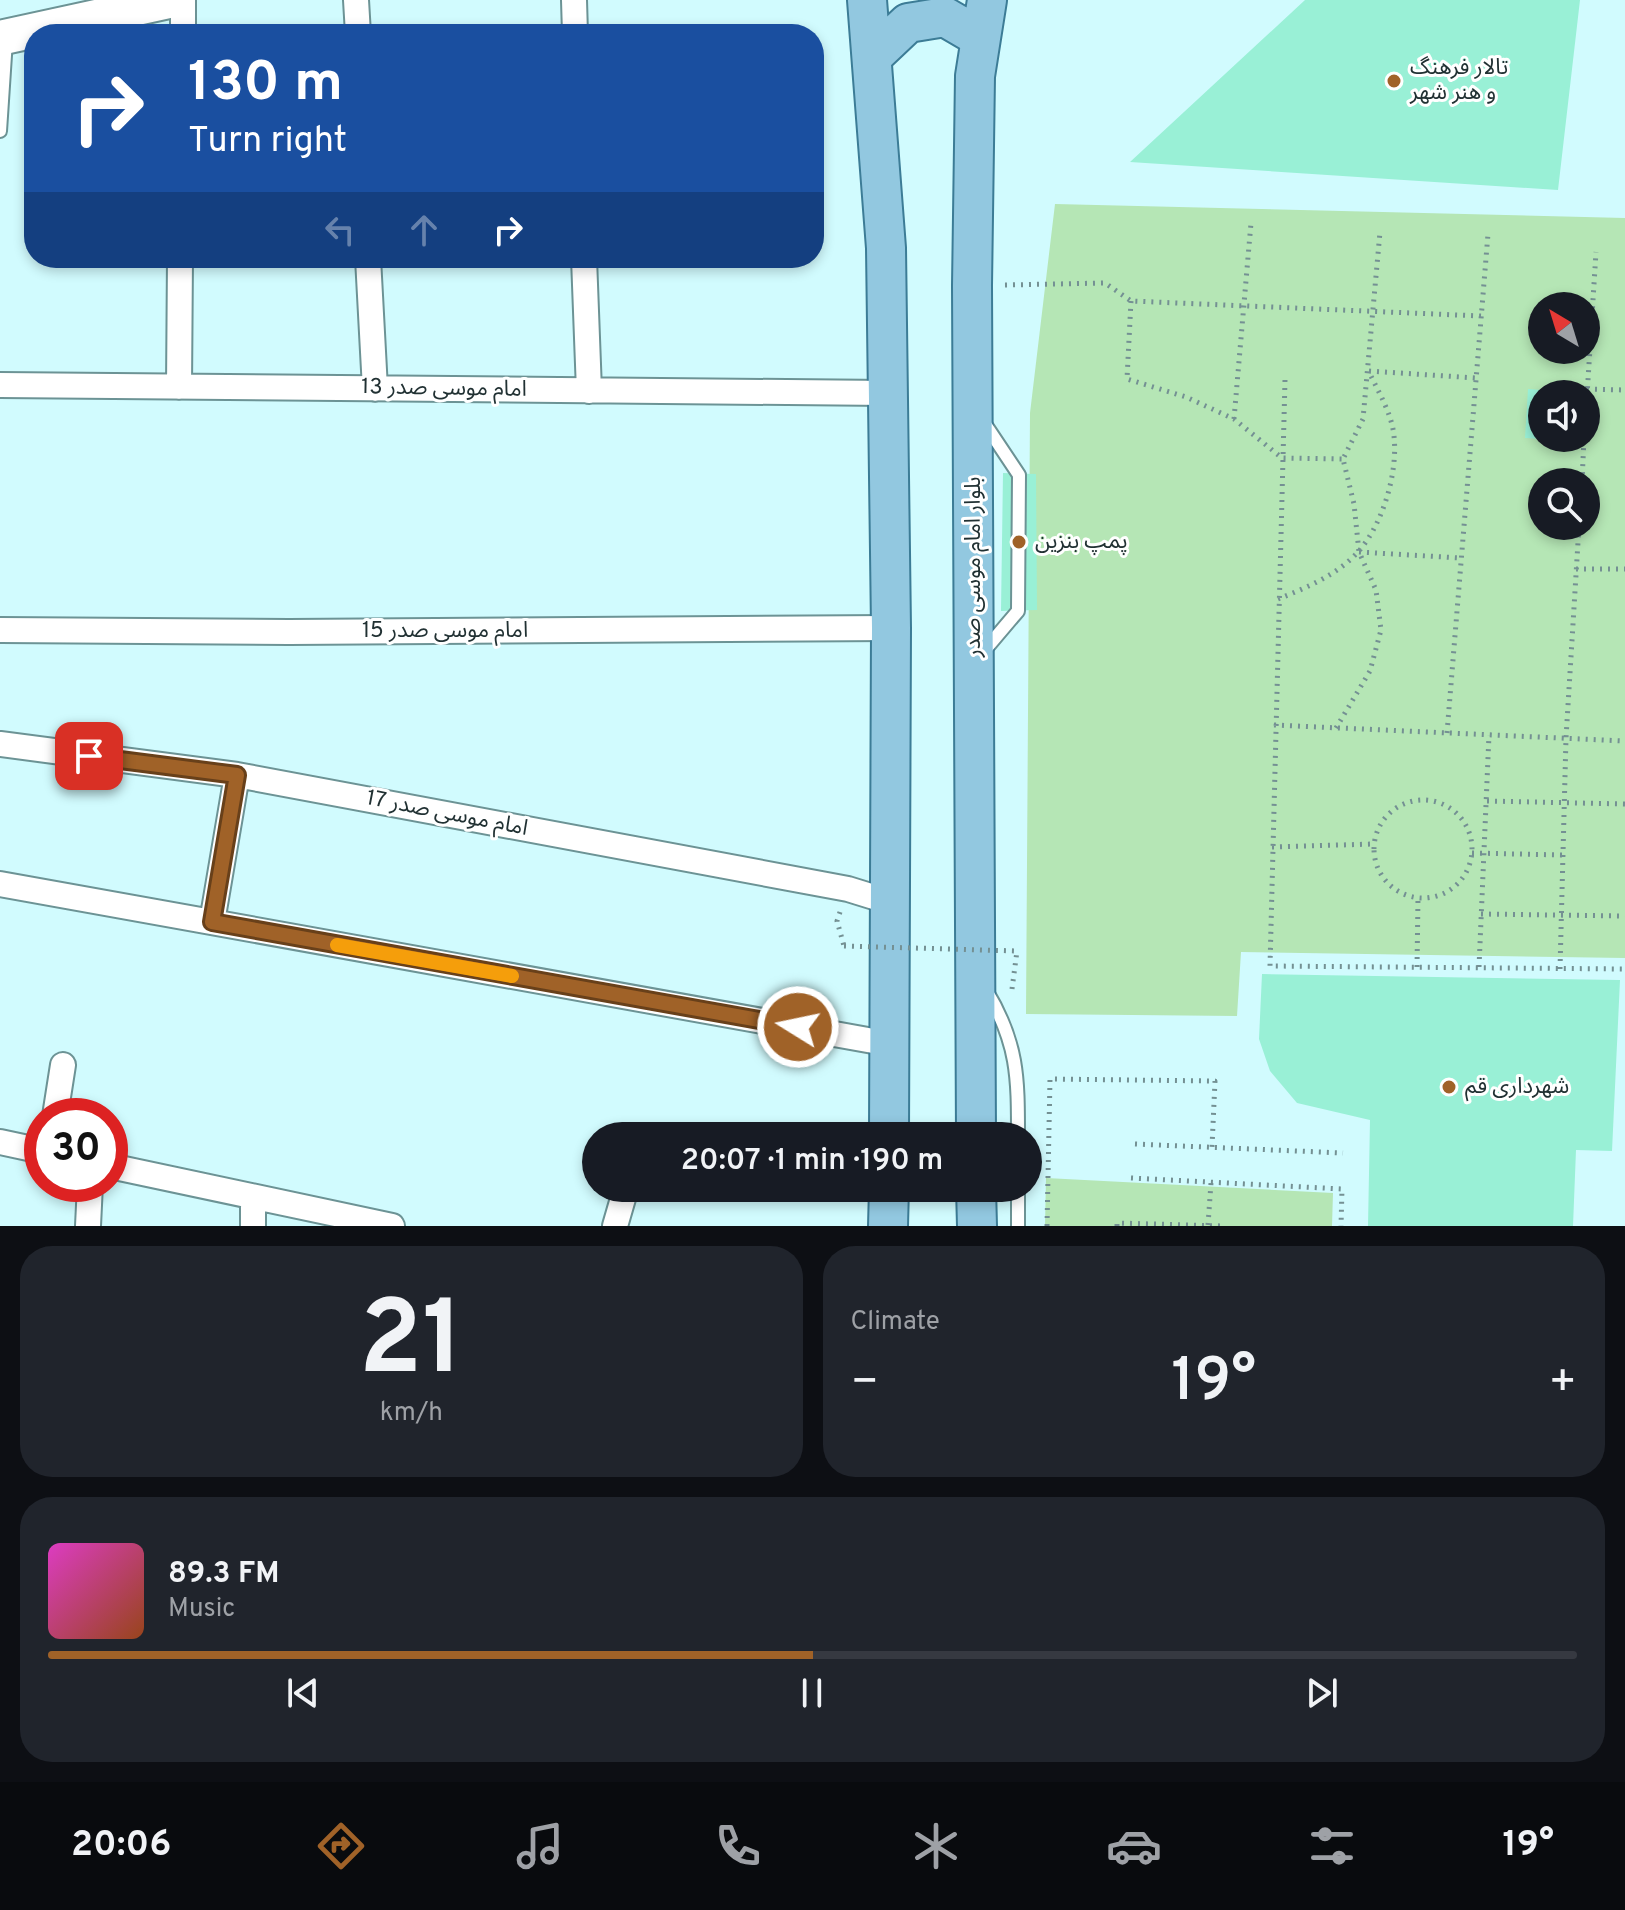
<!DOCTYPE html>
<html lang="en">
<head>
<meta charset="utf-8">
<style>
  :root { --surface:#171b24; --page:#20242c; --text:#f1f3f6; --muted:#9ea1a6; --line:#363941; --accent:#a06228 }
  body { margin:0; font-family:Overpass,"Noto Sans Arabic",sans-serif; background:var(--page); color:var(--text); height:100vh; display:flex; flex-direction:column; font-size:30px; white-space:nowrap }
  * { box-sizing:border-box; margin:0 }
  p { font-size:26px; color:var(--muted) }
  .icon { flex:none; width:44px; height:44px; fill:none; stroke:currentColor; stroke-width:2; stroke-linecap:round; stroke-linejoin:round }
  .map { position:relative; height:1226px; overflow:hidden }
  .details { display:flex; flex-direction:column; gap:20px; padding:20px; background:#0d0f14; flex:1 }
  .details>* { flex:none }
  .guide { position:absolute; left:24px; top:24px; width:800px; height:244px; border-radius:32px; box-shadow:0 4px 12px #0003; background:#1a4fa0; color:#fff; overflow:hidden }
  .needle { width:52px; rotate:322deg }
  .fabs { position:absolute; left:1528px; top:292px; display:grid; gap:16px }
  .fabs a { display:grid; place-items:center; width:72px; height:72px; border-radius:50%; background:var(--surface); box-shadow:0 4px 12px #0003; font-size:40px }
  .speed { position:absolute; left:24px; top:1098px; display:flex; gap:16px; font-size:40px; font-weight:700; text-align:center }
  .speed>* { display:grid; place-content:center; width:104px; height:104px; border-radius:50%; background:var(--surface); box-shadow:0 4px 12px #0003; line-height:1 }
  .speed .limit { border:12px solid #d22; background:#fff; color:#111 }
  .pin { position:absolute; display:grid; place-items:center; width:68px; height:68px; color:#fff; margin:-34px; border-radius:16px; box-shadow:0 4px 12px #0006 }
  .me { position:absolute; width:88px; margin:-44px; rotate:280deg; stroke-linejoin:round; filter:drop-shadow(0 0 6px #0008) }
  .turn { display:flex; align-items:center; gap:28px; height:168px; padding:0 32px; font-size:36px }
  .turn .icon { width:104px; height:104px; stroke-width:2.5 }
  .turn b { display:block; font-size:56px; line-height:68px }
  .lanes { display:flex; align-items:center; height:76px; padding:0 32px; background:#0003; justify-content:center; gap:40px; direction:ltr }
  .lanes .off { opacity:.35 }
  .big { font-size:60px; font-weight:600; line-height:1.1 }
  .details .tile { flex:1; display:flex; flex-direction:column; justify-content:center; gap:12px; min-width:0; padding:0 28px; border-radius:32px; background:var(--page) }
  .details .dial { align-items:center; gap:0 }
  .dial b { font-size:104px; line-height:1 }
  .song { display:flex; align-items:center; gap:24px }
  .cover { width:96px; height:96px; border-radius:12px; background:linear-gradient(135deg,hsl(310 70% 55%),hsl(20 70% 35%)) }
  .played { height:8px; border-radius:4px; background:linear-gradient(90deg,var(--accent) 50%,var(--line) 50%) }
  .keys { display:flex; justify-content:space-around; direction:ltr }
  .heat { display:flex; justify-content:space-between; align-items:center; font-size:44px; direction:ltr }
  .details .tiles { flex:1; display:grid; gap:20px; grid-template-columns:1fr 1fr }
  .tile:last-child { grid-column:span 2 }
  .trip { position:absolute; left:582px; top:1122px; width:460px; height:80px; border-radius:40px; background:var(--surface); box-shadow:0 4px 12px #0003; font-weight:600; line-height:80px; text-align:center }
  .menu { display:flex; height:128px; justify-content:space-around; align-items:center; background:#090b0e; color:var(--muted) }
  .menu .icon { width:56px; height:56px }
  .menu .selected { color:var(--accent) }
  .menu b { font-size:36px; color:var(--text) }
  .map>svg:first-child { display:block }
  .green { fill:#b5e6b5; fill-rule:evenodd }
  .building { fill:#99f0d6 }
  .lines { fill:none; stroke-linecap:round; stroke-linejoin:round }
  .lane-casing { stroke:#6c9395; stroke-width:16 }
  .street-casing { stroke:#6c9395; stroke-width:28 }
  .secondary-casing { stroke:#6c9395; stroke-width:38 }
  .primary-casing { stroke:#3c7c96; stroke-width:42 }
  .path { stroke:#749093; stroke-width:5; stroke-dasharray:2 6; stroke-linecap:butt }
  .lane { stroke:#fff; stroke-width:12 }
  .street { stroke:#fff; stroke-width:24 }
  .secondary { stroke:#fff; stroke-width:34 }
  .primary { stroke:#92c8e0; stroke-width:38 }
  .path-bridge { stroke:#749093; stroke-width:5; stroke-dasharray:2 6; stroke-linecap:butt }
  .route-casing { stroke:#68401a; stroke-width:20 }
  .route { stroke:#a06228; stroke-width:14 }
  .slow { stroke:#f59e0b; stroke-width:14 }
  .poi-dot { fill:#a06228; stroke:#fff; stroke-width:3 }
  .labels { text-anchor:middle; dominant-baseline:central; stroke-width:6; stroke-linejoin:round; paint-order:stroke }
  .poi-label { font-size:22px; fill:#213133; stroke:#fff; text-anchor:start }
  .street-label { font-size:22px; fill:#213133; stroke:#fff }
</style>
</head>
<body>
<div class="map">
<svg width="1625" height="1226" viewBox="0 0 1625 1226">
  <rect width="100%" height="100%" fill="#d1fbfe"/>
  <path class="green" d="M1055,204L1625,218V958L1241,952L1237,1016L1026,1014L1030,413ZM1542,306H1586V350H1542ZM1542,394H1586V438H1542ZM1542,482H1586V526H1542Z
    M1046,1178L1333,1193L1332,1226H1045Z"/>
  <path class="building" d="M1305,0H1580L1558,190L1130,162Z
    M1528,389L1573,392L1542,394V439L1525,438Z
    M1003,473L1036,474L1037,610L1001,611Z
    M1262,974L1620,980L1612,1151L1576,1150L1573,1226H1368L1370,1120L1297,1103L1270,1071L1259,1039Z"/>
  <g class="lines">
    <defs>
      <path id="lane" d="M0,131L6,40
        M983,421L1019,475L1018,611L984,651
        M986,990C1018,1043 1018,1077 1018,1136
        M1018,1226V1188"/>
      <path id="street" d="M356,0L358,34
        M574,0L575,34
        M183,34V0
        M368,258L375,389
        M584,258L589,391
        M0,385L888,393
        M179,387L180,258
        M0,630L289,632L891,628
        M0,744L237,775L848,889L890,902
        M0,884L890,1044
        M212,922L237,775
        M55,1116L63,1065
        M0,1142L42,1151
        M110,1166L392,1226
        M88,1226L90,1184
        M253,1226V1197
        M615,1226L626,1188"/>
      <path id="secondary" d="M0,38L174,0"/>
      <path id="primary" d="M867,0L886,248L891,628L889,1136
        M872,57L908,23L945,17L981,38
        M976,1136L972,286L975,76L987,0
        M976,1188L977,1226
        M888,1226L889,1188"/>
    </defs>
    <use href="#lane" class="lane-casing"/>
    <use href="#street" class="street-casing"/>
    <use href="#secondary" class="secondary-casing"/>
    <use href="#primary" class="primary-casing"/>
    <path class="path" d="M1005,285L1105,283L1131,301L1481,316
      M1131,301L1127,379L1186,397L1234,419L1282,458L1343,459
      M1369,371L1476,378
      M1285,380L1270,966L1625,969
      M1587,389L1625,390
      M1586,412L1596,252
      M1234,419L1251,223
      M1582,482L1584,438
      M1359,552L1461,558
      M1576,569H1625
      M1278,599C1306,588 1337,575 1358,552C1383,524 1398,473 1394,436C1392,414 1378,391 1369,372
      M1274,725L1625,741
      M1336,728L1370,671L1381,630L1376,590L1359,552L1354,504L1343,459L1363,419L1380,232
      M1447,733L1488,234
      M1374 849a49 49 0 1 1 98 0a49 49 0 1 1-98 0Z
      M1487,801L1625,804
      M1272,847L1374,844
      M1472,853L1563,855
      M840,912L837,921L844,946
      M1481,914L1625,916
      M1417,967L1418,898
      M1479,967L1489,735
      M1560,969L1566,738L1579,526
      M1012,989L1017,951
      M1135,1144L1343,1153
      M1131,1178L1342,1189L1341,1226
      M1208,1225L1211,1183
      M1047,1226L1050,1079L1215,1081L1212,1147
      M1117,1226V1223L1223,1226"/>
    <use href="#lane" class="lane"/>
    <use href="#street" class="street"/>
    <use href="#secondary" class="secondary"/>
    <use href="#primary" class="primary"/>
    <path class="path-bridge" d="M844,946L1017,951"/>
  </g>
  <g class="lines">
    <defs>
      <path id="route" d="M89,756L237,775L212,922L798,1027"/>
    </defs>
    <use href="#route" class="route-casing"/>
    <use href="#route" class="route"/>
    <path class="slow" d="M337,945L512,976"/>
  </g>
  <g class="poi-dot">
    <circle cx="1394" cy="81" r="8"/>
    <circle cx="1019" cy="542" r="8"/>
    <circle cx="1449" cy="1087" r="8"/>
  </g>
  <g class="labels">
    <g class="poi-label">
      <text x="1410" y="68">تالار فرهنگ<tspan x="1410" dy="25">و هنر شهر</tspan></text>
      <text x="1035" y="542">پمپ بنزین</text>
      <text x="1465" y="1087">شهرداری قم</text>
    </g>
    <g class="street-label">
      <text transform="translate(444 389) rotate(1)">امام موسی صدر 13</text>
      <text transform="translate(974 567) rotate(-90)">بلوار امام موسی صدر</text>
      <text x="445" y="631">امام موسی صدر 15</text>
      <text transform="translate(447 814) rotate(11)">امام موسی صدر 17</text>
    </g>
  </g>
</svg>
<div class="fabs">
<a><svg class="needle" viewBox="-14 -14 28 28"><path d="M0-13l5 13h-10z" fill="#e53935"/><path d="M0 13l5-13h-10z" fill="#9ea1a6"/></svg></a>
<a><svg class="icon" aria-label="sound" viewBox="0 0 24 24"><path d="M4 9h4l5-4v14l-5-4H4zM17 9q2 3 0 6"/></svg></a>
<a><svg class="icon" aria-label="search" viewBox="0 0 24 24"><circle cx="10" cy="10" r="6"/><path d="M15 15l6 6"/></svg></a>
</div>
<div class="speed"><div class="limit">30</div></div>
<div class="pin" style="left:89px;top:756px;background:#d93025"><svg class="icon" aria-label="arrive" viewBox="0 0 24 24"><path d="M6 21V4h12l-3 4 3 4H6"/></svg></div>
<svg class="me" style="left:798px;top:1027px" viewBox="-20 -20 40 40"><circle r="17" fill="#a06228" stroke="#fff" stroke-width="3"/><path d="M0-11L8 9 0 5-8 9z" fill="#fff"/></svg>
<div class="trip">20:07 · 1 min · 190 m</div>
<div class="guide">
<div class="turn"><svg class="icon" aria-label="right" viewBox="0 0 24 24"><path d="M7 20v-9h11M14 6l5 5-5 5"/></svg><div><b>130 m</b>Turn right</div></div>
<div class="lanes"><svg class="icon off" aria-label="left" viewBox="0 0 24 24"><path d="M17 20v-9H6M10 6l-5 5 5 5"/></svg><svg class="icon off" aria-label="ahead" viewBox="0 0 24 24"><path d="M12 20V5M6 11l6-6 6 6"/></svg><svg class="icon" aria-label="right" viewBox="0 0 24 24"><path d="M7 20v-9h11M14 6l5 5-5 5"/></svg></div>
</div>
</div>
<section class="details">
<div class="tiles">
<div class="tile dial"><b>21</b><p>km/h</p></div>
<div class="tile"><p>Climate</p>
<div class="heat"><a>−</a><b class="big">19°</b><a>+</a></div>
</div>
<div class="tile">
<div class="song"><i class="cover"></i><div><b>89.3 FM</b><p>Music</p></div></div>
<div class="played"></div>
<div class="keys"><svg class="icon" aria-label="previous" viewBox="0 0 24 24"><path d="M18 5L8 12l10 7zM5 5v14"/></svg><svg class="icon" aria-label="pause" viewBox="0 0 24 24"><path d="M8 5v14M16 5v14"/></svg><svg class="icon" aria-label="next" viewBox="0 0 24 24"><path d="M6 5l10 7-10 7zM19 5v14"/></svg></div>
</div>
</div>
</section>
<nav class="menu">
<b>20:06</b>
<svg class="icon selected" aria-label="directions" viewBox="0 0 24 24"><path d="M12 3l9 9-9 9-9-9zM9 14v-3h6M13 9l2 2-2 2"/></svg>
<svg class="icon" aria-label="music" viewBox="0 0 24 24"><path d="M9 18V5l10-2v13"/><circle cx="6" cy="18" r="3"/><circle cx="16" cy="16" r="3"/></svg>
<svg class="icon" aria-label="phone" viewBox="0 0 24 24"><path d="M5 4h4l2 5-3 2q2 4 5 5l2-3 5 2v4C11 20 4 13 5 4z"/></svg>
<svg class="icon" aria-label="climate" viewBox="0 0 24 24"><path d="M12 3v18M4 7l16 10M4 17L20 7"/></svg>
<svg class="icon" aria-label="car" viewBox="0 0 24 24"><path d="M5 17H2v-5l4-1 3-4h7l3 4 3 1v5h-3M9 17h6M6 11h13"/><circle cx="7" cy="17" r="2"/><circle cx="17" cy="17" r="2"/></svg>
<svg class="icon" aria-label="filters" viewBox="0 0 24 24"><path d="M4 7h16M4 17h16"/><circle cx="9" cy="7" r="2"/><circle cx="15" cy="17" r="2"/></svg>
<b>19°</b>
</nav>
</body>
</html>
